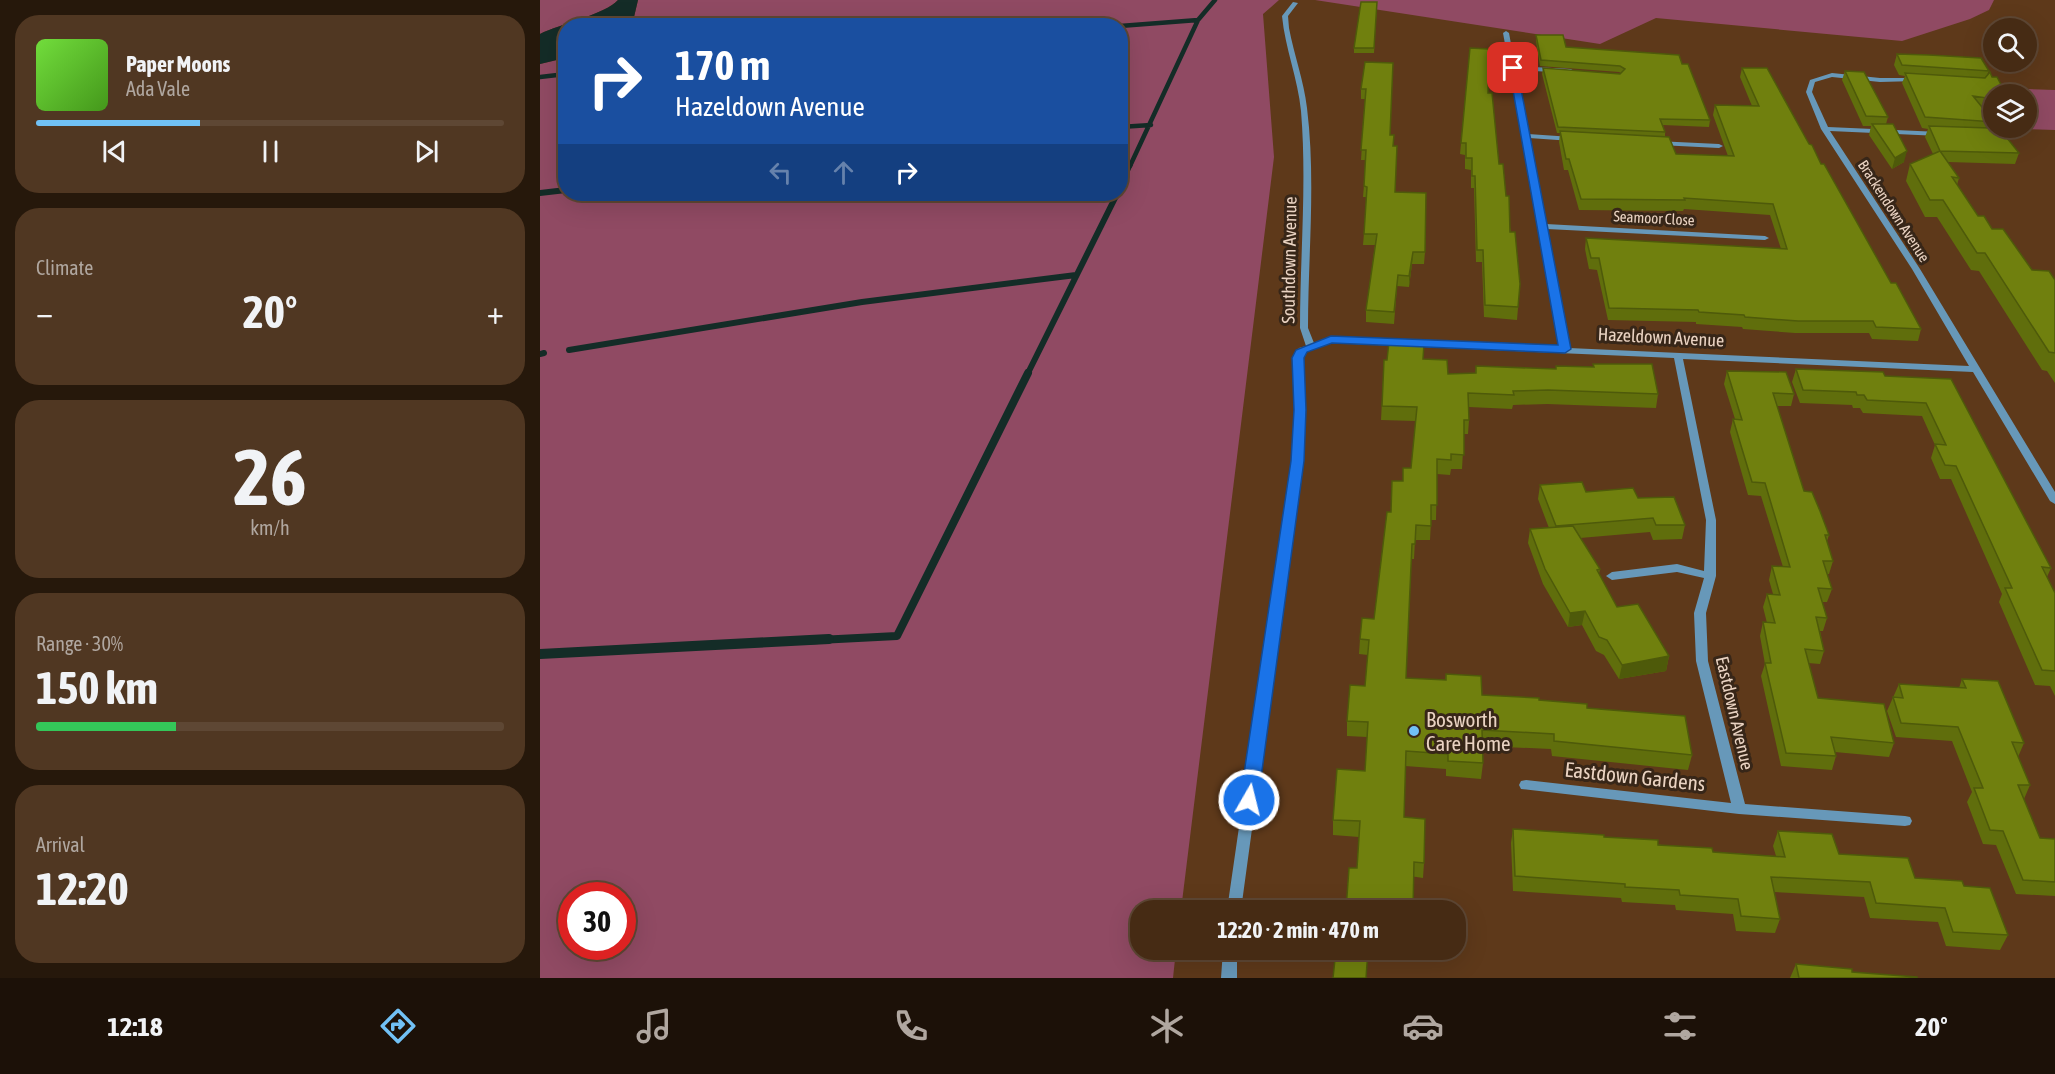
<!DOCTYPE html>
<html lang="en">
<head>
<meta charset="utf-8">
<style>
  :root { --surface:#462b14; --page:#503722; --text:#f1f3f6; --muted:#b0a7a0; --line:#5e4734; --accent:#71c1f5 }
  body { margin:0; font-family:"Asap Condensed",sans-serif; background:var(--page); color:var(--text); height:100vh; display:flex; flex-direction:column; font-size:22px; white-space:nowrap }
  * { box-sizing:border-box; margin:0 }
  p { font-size:20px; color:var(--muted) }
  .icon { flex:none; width:33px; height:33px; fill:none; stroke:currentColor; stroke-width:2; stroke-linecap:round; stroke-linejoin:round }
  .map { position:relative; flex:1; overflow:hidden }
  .panel { display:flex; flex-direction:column; gap:15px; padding:15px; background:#26180b; width:540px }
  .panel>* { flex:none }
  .guide { position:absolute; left:18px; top:18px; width:570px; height:183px; border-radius:24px; box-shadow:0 6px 24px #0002,0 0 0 2px var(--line); background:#1a4fa0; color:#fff; overflow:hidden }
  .buttons { position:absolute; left:1443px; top:18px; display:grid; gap:12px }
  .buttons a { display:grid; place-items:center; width:54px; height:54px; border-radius:50%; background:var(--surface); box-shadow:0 6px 24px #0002,0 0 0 2px var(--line); font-size:30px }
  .speed { position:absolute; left:18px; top:882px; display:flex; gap:12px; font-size:30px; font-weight:700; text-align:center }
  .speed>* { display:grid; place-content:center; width:78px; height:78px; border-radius:50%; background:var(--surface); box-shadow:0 6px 24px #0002,0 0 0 2px var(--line); line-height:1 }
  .speed .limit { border:9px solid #d22; background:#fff; color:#111 }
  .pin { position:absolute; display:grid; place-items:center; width:51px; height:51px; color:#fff; margin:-26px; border-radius:12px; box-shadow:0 3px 9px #0006 }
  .me { position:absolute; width:66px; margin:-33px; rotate:8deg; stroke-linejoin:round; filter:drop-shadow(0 0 4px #0008) }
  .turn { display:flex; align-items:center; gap:21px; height:126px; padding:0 18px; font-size:27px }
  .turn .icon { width:78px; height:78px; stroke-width:2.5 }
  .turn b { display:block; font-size:42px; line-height:51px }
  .lanes { display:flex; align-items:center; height:57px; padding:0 18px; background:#0003; justify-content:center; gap:30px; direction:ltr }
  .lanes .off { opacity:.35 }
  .big { font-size:45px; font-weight:700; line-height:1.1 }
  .panel .card { flex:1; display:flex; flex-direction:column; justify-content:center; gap:9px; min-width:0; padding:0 21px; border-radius:24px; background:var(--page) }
  .panel .dial { align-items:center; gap:0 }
  .dial b { font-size:78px; line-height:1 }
  .song { display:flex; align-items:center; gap:18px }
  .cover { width:72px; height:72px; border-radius:9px; background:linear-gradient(135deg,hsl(100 70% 55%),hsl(100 70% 35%)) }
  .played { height:6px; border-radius:3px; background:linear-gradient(90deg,var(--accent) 35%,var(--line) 35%) }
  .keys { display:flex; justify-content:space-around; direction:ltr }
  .heat { display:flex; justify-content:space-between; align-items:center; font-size:33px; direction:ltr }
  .charge { height:9px; border-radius:4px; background:linear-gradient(90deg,#34c759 30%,var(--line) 0) }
  .trip { position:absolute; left:590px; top:900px; width:336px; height:60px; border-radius:24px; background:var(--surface); box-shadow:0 6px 24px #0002,0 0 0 2px var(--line); font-weight:700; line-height:60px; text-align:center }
  .dock { display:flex; height:96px; justify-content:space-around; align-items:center; background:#1c1108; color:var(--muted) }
  .dock .icon { width:42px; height:42px }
  .dock .current { color:var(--accent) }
  .dock b { font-size:27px; color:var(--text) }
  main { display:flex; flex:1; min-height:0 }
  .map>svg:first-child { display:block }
  .green { fill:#904a63; fill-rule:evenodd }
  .water { fill:#142c27 }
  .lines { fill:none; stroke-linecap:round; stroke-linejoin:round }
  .stream-far3 { stroke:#142c27; stroke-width:4.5 }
  .stream-far2 { stroke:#142c27; stroke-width:6 }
  .stream-far1 { stroke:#142c27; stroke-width:8 }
  .stream { stroke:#142c27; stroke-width:10 }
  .minor { fill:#6798b9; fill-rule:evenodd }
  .wall { fill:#606e0c }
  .shaded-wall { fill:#4e5a0a }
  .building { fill:#70800e; stroke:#4e5a0a; stroke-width:1.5 }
  .route { fill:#1a73e8; stroke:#114b97; stroke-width:1.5 }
  .poi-dot { fill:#71c1f5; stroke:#372618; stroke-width:2 }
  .labels { text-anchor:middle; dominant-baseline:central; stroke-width:6; stroke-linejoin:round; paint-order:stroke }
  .far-street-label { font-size:15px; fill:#ead3c2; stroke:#372618 }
  .street-label { font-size:18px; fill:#ead3c2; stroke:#372618 }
  .near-poi-label { font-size:21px; fill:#ead3c2; stroke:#372618; text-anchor:start }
  .near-street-label { font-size:21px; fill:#ead3c2; stroke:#372618 }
</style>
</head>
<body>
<main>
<section class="panel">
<div class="card">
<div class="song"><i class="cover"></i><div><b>Paper Moons</b><p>Ada Vale</p></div></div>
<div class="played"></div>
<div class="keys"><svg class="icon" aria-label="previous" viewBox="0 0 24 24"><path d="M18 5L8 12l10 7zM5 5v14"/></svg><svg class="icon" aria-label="pause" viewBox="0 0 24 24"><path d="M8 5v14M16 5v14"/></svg><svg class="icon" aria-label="next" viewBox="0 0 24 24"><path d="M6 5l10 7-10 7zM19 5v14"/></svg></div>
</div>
<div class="card"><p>Climate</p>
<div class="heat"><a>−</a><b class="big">20°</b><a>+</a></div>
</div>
<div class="card dial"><b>26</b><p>km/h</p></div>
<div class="card"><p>Range · 30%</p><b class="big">150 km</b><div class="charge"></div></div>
<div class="card"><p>Arrival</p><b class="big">12:20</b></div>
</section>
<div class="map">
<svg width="1515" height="978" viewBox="0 0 1515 978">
  <rect width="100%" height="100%" fill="#5e391a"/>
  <path class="green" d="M0,0H78C66,14 20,24 0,34Z
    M98,0H739L723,14L734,157L641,910H600V950H636L633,978H0V64L25,58L26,194H580V26L86,25L94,17ZM32,896H82V946H32Z
    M775,0H1454L1449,10L1430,19L1362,41L1116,18L1060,44Z
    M1454,88L1515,90V130L1454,128H1486V94H1458Z"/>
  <path class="water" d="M78,0H98L94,17L86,25L26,26L25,58L0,64V34C20,24 66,14 78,0Z"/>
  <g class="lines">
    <path class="stream-far3" d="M580,26L658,20
      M0,77L26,74
      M580,127L611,125
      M590,166L658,20L675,0"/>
    <path class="stream-far2" d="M580,186L590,164
      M0,193L26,190
      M29,350L322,302L536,275
      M0,354L4,353
      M487,375L577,194"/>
    <path class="stream-far1" d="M259,641L357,636L488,373"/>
    <path class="stream" d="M0,654L289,639"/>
    <path class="minor" d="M753,2L758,3L748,16L749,28C754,55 764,81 767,108C776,181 768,255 768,328L774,343L791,337L1020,348L963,33L966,31L969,33L975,66L1031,69L1034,71L1031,73L976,70L988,134L1032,137L1036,139L1032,141L989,138L1006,224L1225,236L1229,238L1225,240L1007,229L1029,348L1429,366L1372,269L1281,129L1266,92L1270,80L1292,73L1340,78H1378L1379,79L1376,81L1340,82L1292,77L1275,82L1272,92L1288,127L1400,132L1404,134L1400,136L1290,131L1380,269L1515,492V504L1510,501L1433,372L1143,359L1176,520V576L1166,613L1168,661L1205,804L1365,816L1370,817L1372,821L1370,825L1365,826L1199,814L981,789L979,785L981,781L986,780L1191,803L1156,661L1154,613L1164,578L1137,572L1072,580L1066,576L1072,572L1137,564L1164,571L1166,520L1134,358L792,343L766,352L763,358L765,410L762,461L701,910H687L752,461L755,410L753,358L759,348L766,346L760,328C760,256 767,183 761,111C758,79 745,48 742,16Z
      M1116,141L1179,144L1183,146L1179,148L1119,145H1116Z
      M683,950H697V978H681Z"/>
  </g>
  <path class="wall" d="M837,2L834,53H814V48Z
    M996,35L1026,47L1142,64L1170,120L1169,127L1123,125L1125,132V137L1136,154L1188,156L1173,115L1175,105L1212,106L1200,77L1202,68L1269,144L1281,164L1351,283L1381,329L1378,341L1332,339L1329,333H1255L1203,329L1202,327L1156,324V322L1068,320L1057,270L1049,269L1045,249L1046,238L1241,249L1230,215L1144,209L1143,211L1039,210L1028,170H1024L1019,142L1020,133H1017L1002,74L1003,68L1080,74L1081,73L1079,72L1000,66L996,41Z
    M930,48L948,93L959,164L980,284L977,320L944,317L942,262H936L934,188H931V170L925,169V155L920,154Z
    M1357,54L1449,71L1447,75L1454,94V110L1444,109L1454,121L1453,126L1479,153L1475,164L1408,162L1419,178L1417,185L1438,216L1452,229L1492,270L1515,280V383L1507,371L1502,370L1439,271L1431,270L1397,217H1385L1366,181L1370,164L1393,154L1385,137L1388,129L1382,128L1362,83L1365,76L1359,75L1354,65Z
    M825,62L854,146L855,192L885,252L884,264H872L869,287L857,286L854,324L826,322V310L835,245H823L827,197H823L826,160H821L825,99H821V89Z
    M1305,71L1348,117L1346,124L1364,162L1352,169L1329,135L1331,126H1323L1302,80Z
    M883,359L908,374L935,373L936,366L1016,369V366L1053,367V364L1118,394L1116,408L1007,404L973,405L972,409L929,407V420L928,434H924L922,469H911L910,475L897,474L896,520H891L890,540H875L874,559H871L866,678L905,680L906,674L942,695L999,700L1047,708L1152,755L1148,770L1012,756L1011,749L943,746V763L941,779L906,776V769L865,766L864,817L884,863L883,878L817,868L819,837L793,835V820L825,771L827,737L807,736V721L825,686L828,655L819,654L820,639L834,619L851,512L863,481L871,468L876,421L841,420L844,360Z
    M1256,369L1345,376L1411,379L1511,568L1507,577L1515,593V696L1510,686L1495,685L1459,602L1462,594L1411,479H1400L1391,458L1395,445L1382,416L1323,413L1320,408H1313L1312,405L1260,403L1252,382Z
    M1187,371L1254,394L1251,406H1237L1264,491L1289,535L1287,541L1293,561L1289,574H1287L1292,589L1287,602H1282L1287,618L1283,631H1280L1284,651L1280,664L1268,663L1278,698L1354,743L1349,757L1295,752L1296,756L1292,770L1241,766L1221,676L1225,664L1220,636L1223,622L1227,623L1223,607L1227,594H1233L1229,580L1232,566L1243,567L1221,496L1208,495L1190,432L1193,419H1195L1184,384Z
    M1000,485L1098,498L1145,525L1142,539L1113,540L1110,532L1040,538L1060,569L1059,574L1077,607L1129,656L1126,671L1079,679L1064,655L1056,651L1042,625L1028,627L1003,584L988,543L990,529L1009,528L998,499Z
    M1422,679L1484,743L1478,757L1490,785L1484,799L1500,838L1515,839V896L1476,894L1456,845L1443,844L1427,802L1432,792L1412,741L1356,737L1347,711L1359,684L1419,688Z
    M973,829L1064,837L1173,852L1236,856L1233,846L1238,831L1299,854L1375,878L1424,886L1468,935L1460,950L1406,946L1398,922L1330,918L1324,897L1234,892L1240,919L1235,933L1196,931L1193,914L1136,910L1135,905L1082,902L1081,898L973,891L971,843Z
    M1256,964L1312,972L1377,978H1250Z"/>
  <path class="shaded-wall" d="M1367,151L1364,162L1352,169L1355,158Z
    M873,252L872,264L869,287V276Z
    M1045,611L1042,625L1028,627L1030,613Z
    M1129,656L1126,671L1079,679L1082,665Z"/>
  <path class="building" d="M821,2H837L834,48H814Z
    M996,35H1023L1026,47L1139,55L1142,64H1148L1170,120L1120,119L1125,132L1018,127L1003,68L1080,74L1085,69L1080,66L1001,60Z
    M930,48L949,49L948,93H952L959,164H963L966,196H969L970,232H975L980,284L978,307L945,305L943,250H937L935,176H932V158H926V143H921Z
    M1357,54L1389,55L1441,58L1449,71L1362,65Z
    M825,62L853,63L850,135H854L853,146H857L855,192L886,193L885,252H873L869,276L858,275L854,312L826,310L837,234H824L827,187L824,186L826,150H821L826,89H821Z
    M1202,68H1227L1269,144L1272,145L1281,164H1284L1351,283H1356L1381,329L1336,327L1333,321H1258L1205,317L1204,315L1159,312L1158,310L1069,308L1059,258H1051L1046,238L1247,249L1233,204L1144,198L1145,200L1041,199L1029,159H1026L1020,131L1129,137L1136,154L1194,156L1175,105L1219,106Z
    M1305,71L1324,72L1348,117L1326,116Z
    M1450,72L1452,77H1457L1466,94H1454V99L1433,96L1454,122L1385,117L1365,73L1445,78Z
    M1332,124H1353L1367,151L1355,158Z
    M1454,125V128H1459L1479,153L1400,151L1389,126L1450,128Z
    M1400,151L1419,178L1412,177L1438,216H1444L1452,229H1463L1492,270L1509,271L1515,280V353L1509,352L1445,253H1437L1403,200H1390L1370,164Z
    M849,342L884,344L883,359L907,360L908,374L936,373V366L1016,369V366L1054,367L1053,364H1112L1118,394L1008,390L973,391L974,395L928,393L929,420H924V455L911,454V460L897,459V505H891V526L876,525L875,544H872L866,678L906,680V674L941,676L942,695L999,698V700L1047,704V708L1145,716L1152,755L1014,741V734L942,730L943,763L908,761V754L866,751L864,817L885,819L884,863L874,862L873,910H806L809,868H817L820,821L793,820L797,769L825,771L828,722L807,721L810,685L825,686L829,640L820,639L822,618L834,619L847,512H851L852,481H863V468H871L877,407L842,406L844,360H847Z
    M1256,369L1343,372L1345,376L1411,379L1511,568L1502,567L1515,593V671L1502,670L1465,588H1472L1416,466L1405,465L1395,444L1406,445L1386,403L1327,400L1324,395H1317L1316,392L1263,390Z
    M1187,371L1246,372L1254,394L1233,393L1264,491L1272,492L1280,511L1289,535H1285L1293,561H1283L1292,589L1278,588L1287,618L1276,617L1284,651L1265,649L1278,698L1344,704L1354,743L1291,737L1296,756L1246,753L1225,663H1231L1223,622L1235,623L1227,594L1240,595L1232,566L1250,567L1225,483L1212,482L1193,419L1202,420Z
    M1042,482L1046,492L1093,488L1098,498L1134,497L1145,525H1116L1113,518L1016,526L1000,485Z
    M1033,526L1060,569L1057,570L1077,607L1098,604L1129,656L1082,665L1067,640L1059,637L1045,611L1030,613L1005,569L990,529Z
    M1422,679L1458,681L1484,743L1472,742L1490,785H1478L1500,838L1515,839V882L1483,880L1463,831L1450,830L1434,788H1443L1418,727L1361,723L1353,697L1363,698L1359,684L1426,688Z
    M973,829L1064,835V837L1118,840V845L1172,848L1173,852L1245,857L1238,831L1292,834L1299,854L1368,858L1375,878L1422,881L1424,886L1450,888L1468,935L1413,932L1405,908L1336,903L1330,882L1231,877L1240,919L1201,916L1198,899L1140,895L1139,890L1085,887V884L975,876Z
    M796,950H828L826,978H793Z
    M1256,964L1312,969V972L1377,977V978H1259Z"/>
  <path class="route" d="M973,65L977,68L1031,349L1025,353L792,343L767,352L764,358L766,410L764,461L718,800L715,805H703L700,800L751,461L754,410L752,358L756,350L791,336L1018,345L969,68Z"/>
  <circle class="poi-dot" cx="874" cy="731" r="6"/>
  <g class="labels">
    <g class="far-street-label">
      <text transform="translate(1354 211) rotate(57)">Brackendown Avenue</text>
      <text transform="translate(1114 218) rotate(3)">Seamoor Close</text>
    </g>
    <g class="street-label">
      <text transform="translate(749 260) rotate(-89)">Southdown Avenue</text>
      <text transform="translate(1121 337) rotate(3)">Hazeldown Avenue</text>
      <text transform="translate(1195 713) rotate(77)">Eastdown Avenue</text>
    </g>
    <g class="near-poi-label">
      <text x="886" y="719">Bosworth<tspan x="886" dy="24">Care Home</tspan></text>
    </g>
    <g class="near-street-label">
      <text transform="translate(1095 776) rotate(6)">Eastdown Gardens</text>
    </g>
  </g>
</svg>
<div class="buttons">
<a><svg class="icon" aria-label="search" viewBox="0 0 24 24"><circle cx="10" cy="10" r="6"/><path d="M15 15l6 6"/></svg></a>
<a><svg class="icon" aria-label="layers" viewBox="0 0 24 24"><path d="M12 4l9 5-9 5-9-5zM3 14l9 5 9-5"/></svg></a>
</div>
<div class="speed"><div class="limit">30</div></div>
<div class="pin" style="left:973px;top:68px;background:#d93025"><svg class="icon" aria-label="arrive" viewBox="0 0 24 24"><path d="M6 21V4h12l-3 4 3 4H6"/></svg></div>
<svg class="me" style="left:709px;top:800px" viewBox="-20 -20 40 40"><circle r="17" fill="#1a73e8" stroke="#fff" stroke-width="3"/><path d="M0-11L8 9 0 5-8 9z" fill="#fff"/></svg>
<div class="trip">12:20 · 2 min · 470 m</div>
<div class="guide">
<div class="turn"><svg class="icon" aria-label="right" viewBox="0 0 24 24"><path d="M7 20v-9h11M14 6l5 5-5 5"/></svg><div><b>170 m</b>Hazeldown Avenue</div></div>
<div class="lanes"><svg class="icon off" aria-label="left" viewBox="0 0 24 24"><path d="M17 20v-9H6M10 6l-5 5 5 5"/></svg><svg class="icon off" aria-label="ahead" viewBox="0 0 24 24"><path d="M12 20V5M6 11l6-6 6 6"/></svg><svg class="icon" aria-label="right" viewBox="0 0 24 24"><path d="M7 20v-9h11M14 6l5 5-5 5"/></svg></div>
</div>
</div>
</main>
<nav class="dock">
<b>12:18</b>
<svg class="icon current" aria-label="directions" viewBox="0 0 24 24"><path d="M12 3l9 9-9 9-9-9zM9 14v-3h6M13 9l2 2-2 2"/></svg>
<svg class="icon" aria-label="music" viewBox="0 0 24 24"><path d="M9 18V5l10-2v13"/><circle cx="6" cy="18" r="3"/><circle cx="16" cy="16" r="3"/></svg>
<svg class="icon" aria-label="phone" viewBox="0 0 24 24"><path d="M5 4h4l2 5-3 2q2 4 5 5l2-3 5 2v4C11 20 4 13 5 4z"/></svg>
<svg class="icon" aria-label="climate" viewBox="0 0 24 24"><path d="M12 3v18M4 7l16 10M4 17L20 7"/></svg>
<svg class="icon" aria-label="car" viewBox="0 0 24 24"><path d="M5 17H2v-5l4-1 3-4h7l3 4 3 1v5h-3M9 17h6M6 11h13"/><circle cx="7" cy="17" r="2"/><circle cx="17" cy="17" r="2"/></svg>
<svg class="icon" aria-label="filters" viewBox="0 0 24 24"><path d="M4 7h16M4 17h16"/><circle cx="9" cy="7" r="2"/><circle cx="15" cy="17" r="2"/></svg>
<b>20°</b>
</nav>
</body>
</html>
